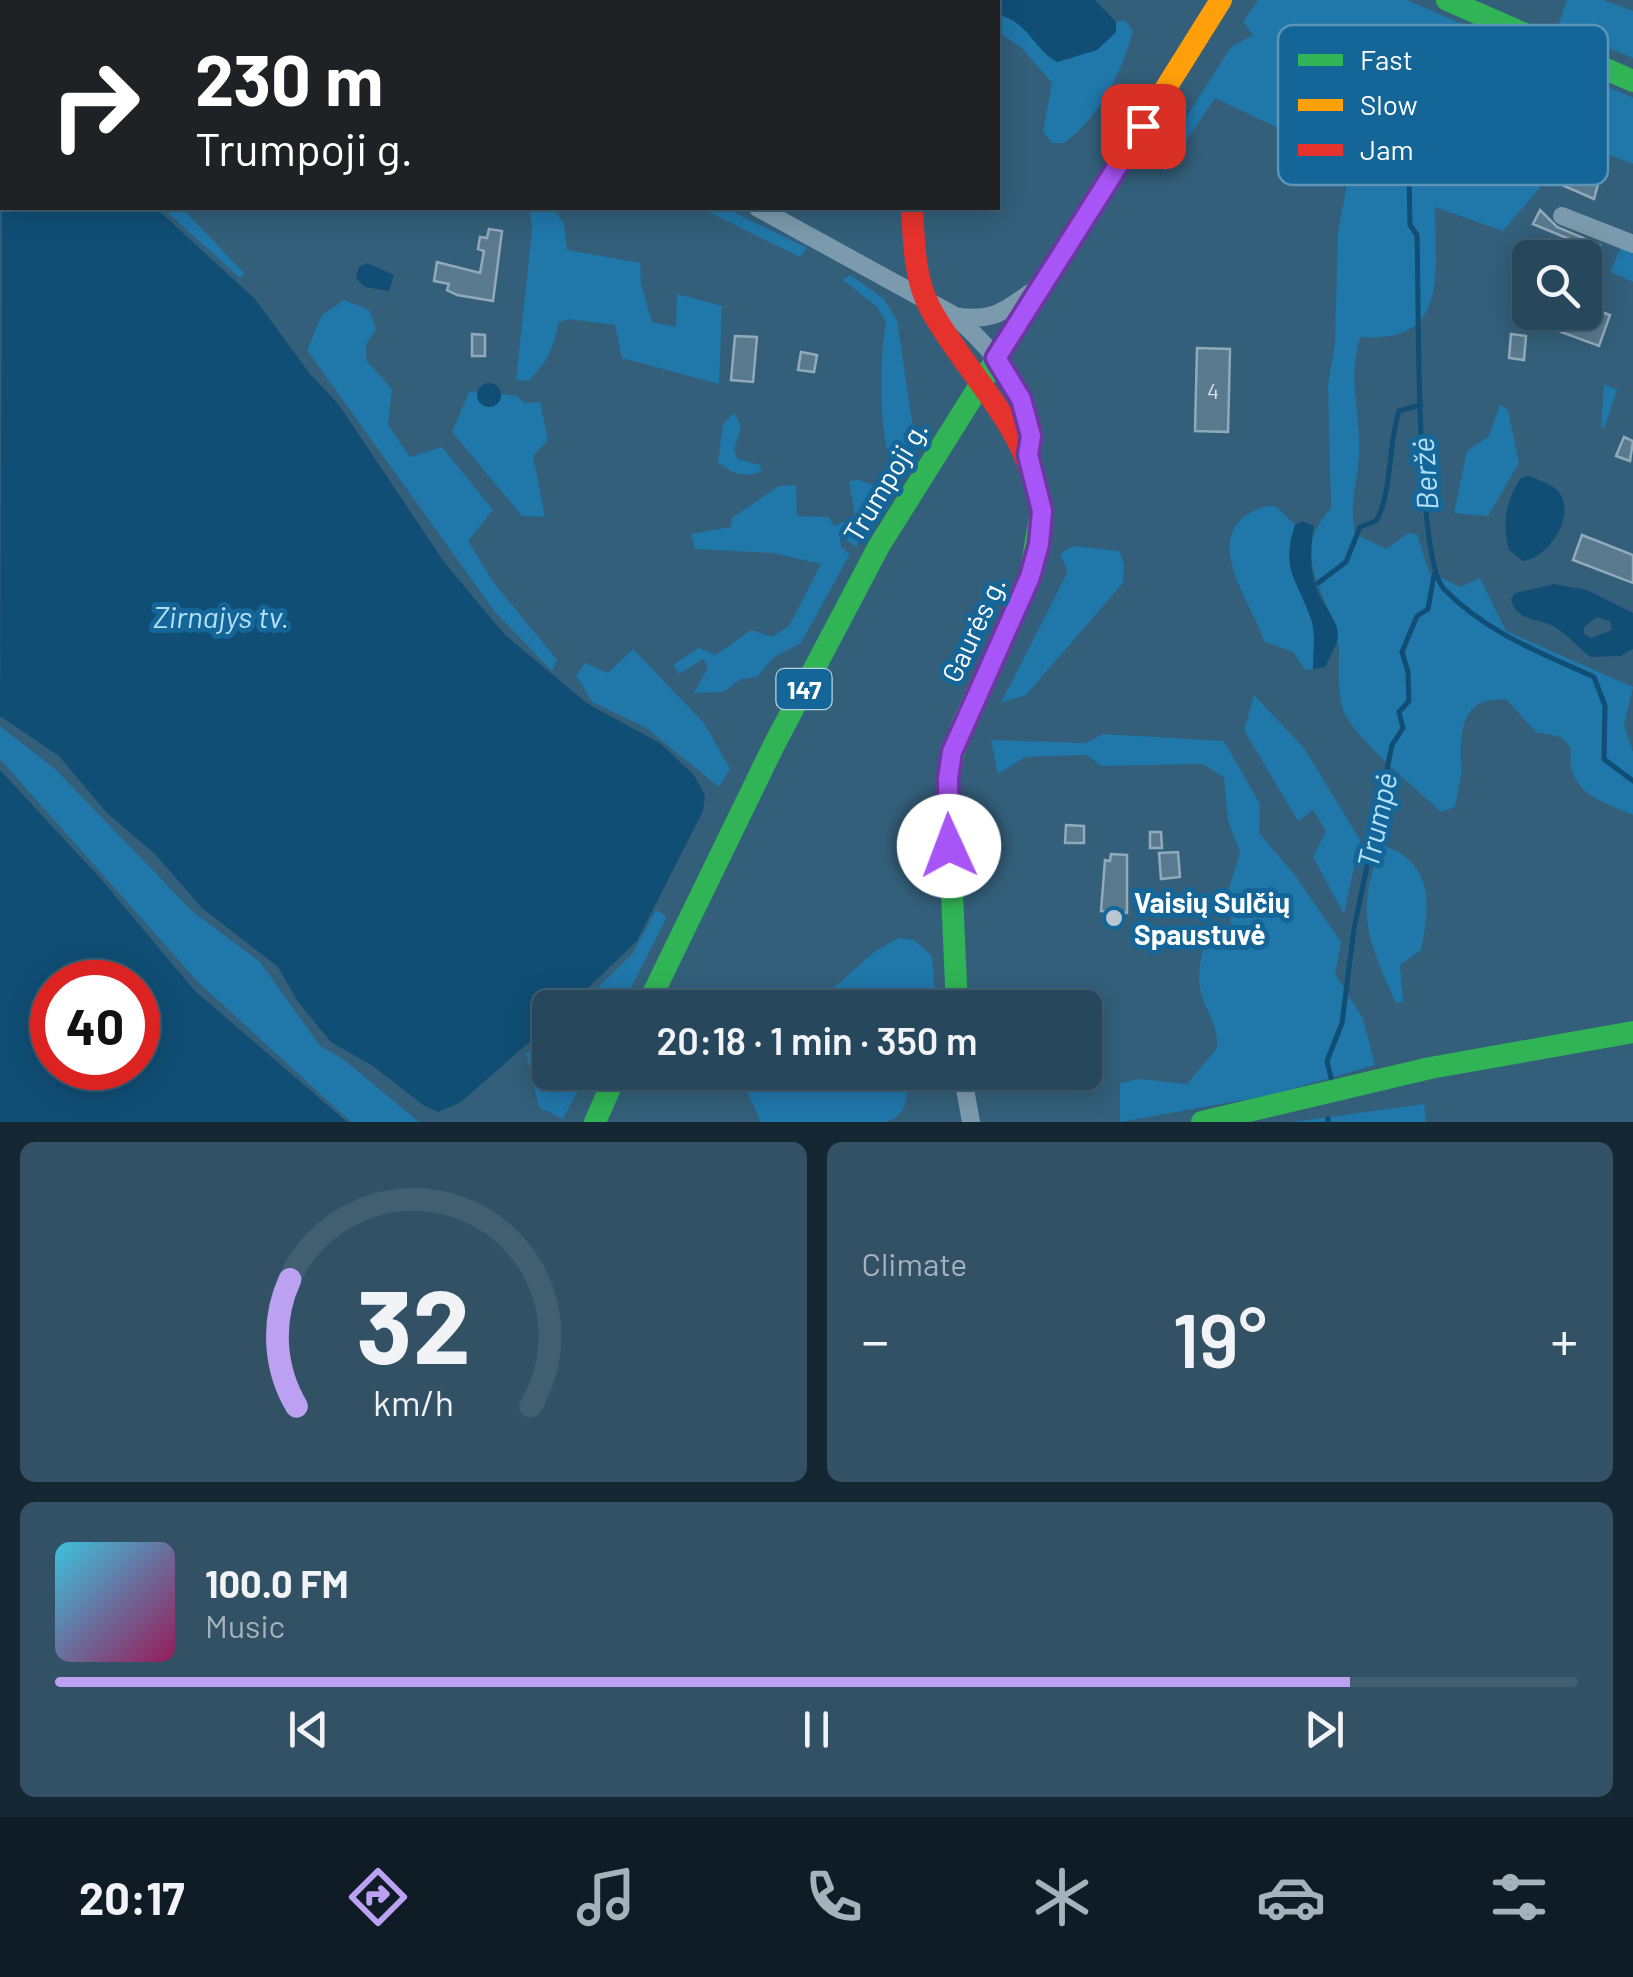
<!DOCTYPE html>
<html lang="en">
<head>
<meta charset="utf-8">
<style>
  :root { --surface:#26475c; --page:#325165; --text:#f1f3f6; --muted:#a4b2bb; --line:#425f72; --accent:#bca0f2 }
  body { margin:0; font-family:Barlow,sans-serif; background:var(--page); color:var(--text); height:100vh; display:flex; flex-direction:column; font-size:38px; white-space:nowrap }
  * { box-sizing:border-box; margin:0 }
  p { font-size:32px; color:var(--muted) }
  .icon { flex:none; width:55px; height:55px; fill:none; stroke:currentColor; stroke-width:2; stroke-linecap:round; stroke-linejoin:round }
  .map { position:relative; height:1122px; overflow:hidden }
  .details { display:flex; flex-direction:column; gap:20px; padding:20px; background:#152733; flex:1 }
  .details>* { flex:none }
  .guide { position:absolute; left:0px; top:0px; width:1000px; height:210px; box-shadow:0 5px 25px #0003,0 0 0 2px var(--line); background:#202124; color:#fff; overflow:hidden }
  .controls { position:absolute; left:1512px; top:240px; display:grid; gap:20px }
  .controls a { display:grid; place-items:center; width:90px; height:90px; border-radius:15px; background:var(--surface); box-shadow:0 5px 25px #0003,0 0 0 2px var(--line); font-size:50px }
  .speed { position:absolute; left:30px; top:960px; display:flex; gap:20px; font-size:50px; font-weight:700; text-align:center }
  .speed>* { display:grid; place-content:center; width:130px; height:130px; border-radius:50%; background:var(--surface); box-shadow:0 5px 25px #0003,0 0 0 2px var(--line); line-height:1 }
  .speed .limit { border:15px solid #d22; background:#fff; color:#111 }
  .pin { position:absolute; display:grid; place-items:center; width:85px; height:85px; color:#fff; margin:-42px; border-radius:20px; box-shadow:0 5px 15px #0006 }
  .me { position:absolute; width:110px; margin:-55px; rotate:358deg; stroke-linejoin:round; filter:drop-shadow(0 0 8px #0008) }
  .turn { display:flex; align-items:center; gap:35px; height:210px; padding:0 30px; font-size:45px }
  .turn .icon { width:130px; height:130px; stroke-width:2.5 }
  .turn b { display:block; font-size:70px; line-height:85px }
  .big { font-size:75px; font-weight:600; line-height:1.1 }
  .details .tile { flex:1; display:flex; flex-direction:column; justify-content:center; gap:15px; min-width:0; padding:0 35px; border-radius:15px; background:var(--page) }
  .details .dial { align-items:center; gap:0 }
  .dial svg { height:260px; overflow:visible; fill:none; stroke:var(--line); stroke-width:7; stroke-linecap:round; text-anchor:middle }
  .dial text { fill:var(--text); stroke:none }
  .song { display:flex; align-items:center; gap:30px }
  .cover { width:120px; height:120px; border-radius:15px; background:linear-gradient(135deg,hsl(190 70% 55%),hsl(330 70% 35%)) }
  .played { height:10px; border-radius:5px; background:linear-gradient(90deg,var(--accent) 85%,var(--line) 85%) }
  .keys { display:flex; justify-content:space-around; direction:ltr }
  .heat { display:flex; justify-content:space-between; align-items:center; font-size:55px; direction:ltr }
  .details .tiles { flex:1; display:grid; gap:20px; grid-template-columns:1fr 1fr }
  .tile:last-child { grid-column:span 2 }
  .trip { position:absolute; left:532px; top:990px; width:570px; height:100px; border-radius:15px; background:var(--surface); box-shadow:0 5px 25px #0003,0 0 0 2px var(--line); font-weight:600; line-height:100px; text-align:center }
  .tab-bar { display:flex; height:160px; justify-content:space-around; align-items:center; background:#0f1c25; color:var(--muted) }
  .tab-bar .icon { width:70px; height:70px }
  .tab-bar .on { color:var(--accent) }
  .tab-bar b { font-size:45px; color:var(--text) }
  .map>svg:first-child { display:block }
  .green { fill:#2077aa }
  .water { fill:#104e75; fill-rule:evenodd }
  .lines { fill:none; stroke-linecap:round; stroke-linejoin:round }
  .stream { stroke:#104e75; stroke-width:5 }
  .building { fill:#58798e; stroke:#91aaba; stroke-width:2.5 }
  .street { stroke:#7c9aad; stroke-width:18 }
  .fast { stroke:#30b455; stroke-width:22 }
  .slow { stroke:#ff9f0a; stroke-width:22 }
  .jam { stroke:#e5322d; stroke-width:22 }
  .route-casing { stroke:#6d37a1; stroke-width:25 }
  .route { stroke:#a855f7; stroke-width:18 }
  .poi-dot { fill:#b8c7d0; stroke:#156698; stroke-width:4 }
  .labels { text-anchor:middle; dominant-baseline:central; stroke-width:10; stroke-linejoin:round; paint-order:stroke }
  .number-label { font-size:22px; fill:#d5dee3 }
  .shield { fill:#156698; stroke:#b9d1e0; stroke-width:2.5 }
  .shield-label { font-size:25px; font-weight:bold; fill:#fff }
  .street-label { font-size:28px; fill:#fff; stroke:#156698 }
  .poi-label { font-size:28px; font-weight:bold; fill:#fff; stroke:#156698; text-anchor:start }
  .water-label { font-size:30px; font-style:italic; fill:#b3e0f9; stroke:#156698 }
  .key { fill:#156698; stroke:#5b94b7; stroke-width:2.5 }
  .key-label { font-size:28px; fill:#fff }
</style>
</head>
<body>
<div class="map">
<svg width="1633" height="1122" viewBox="0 0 1633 1122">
  <rect width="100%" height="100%" fill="#335f7a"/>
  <path class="green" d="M1258,0H1407L1633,98V164L1538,127L1542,185L1503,231L1435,207C1435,272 1450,345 1360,337C1347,383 1361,411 1359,456C1357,488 1349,498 1355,534L1386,549L1409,533L1417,534L1429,572L1461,587L1480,578L1506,631L1633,687L1624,725L1633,752V815C1598,800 1566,792 1571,748L1561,737L1536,732L1507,700C1461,695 1460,731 1461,766C1462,779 1457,793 1455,807L1441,812C1417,789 1357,741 1344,712C1335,689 1342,658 1337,635C1324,587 1289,553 1331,508L1328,385L1335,343L1338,232L1347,184L1341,164L1297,131L1276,127L1215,98L1165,172L1157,163L1231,47L1253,35L1243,22Z
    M1567,0H1603L1633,11V58L1566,31L1559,23Z
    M998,11L1021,22L1069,60L1083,51L1097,50L1116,32V22L1125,20L1133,31C1122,71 1100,118 1064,143H1052L1043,131L1052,83L1022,48L998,32Z
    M163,208H182L244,273L240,278Z
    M530,208H552L564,223L567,250L640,263L641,284L652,322L676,327L677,294L722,306L719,384L622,358L615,325L569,319L559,322C553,348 548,362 528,381L516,380L532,231Z
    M701,208H725L807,248L800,257Z
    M1621,247L1633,251V282L1610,272Z
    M850,275L884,299L897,321L915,441L896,472C877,447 880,353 886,322L876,306L843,280Z
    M344,300L369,310L376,329L366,345V360L392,389L388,425L410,457L442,447L493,510L468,541L494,583L557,660L552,671L495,612L307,350L322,315Z
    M1604,384L1617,390L1604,429L1601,426Z
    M478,391V398L497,403L501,394L517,396L524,403L540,402L548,440L533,456L545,517L522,516L452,432L469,392Z
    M1500,405L1508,410L1519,463L1488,516L1454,513L1467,451L1489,436Z
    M734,413L741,427L734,450L738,459L760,465L762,471C745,479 731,473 718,462L723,424Z
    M859,480L878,487L883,482L891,486L856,547L844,538L855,515L849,481Z
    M796,485L797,516L829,517L834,526L849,519L840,536L841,547L850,554L801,643L774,657L757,677L741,679L723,692L694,693L708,667L703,659L679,674L673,665L699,648L716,655L751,630L772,637L789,626L821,564L773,553L695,549L691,534L731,527L732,518L779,486Z
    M1266,506L1277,507L1295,525C1280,570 1298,581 1312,619C1316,633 1313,654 1313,669L1305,670L1293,652L1265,642C1248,596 1194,529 1266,506Z
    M1073,546L1119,551L1124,563L1123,583L1026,695L1001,703L1068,571L1060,554Z
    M633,649L704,723L730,769L719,787L645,727L592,702L576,675L585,663L608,673Z
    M1254,695L1304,748L1360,840L1344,914L1313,857L1326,831L1313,810L1298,821L1244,730Z
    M0,726L56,770L193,912L260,962L320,1046L343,1059L419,1122H351L198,982L0,759Z
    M1103,734L1224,741L1260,804L1259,833L1294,874L1341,942L1335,974L1363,1019L1375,1065L1271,1095L1120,1122V1083L1139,1079L1187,1084L1217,1048C1219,1025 1206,1013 1201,992C1196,974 1202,951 1208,934L1231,929L1229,889L1240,852L1228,820L1224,777L1202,764L1101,766L1087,755L1025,757L998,774L991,740L1086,743Z
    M1382,845C1433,862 1431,903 1421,950L1400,965L1403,1001L1396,1003C1368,941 1354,911 1382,845Z
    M656,910L667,917L621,1007H578L633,953Z
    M898,938L914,940L932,956L936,1007H844L829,999V992L874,952Z
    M550,1035V1072L587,1073L563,1119L539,1107L526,1053Z
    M751,1072L907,1073C907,1095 910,1113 886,1122H761L747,1092Z
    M1424,1104L1426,1122H1292Z"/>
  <path class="water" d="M988,0H1095L1116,22V32L1097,50L1057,62C1033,48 1029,24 1002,16L998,2Z
    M2,207L158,210L255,299L310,374L339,405L444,562L505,635L588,704L660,743L694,775L705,796L703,811L637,941L568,1007L550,1008V1024L461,1102L438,1112L423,1105L373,1066L331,1042L298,1002L278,967L202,908L155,854L107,813L59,756L0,716Z
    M367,263L394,275L389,291L365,287L356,278L359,267Z
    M477 395a12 12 0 1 1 24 0a12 12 0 1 1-24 0Z
    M1529,476C1538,480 1552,484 1558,491C1578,515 1548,558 1523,561L1509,550C1502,523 1505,502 1521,478Z
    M1302,521L1314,526C1310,548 1309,575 1320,596C1339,631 1346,628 1325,667L1313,669C1313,654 1316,633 1311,619C1298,581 1280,570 1295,525Z
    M1554,584L1587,590L1633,613V649L1620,656L1591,657C1579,649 1570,637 1558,629C1540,616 1517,624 1511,599L1515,593ZM1597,617L1610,621L1612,630L1591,638L1584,634V627Z
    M0,770L101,879L195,991L347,1122H0ZM52,982H138V1068H52Z"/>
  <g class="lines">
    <path class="stream" d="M1392,63L1409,178L1410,225L1417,235C1419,291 1415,559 1444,589C1487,633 1539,652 1594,677L1605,706L1604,759L1633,781
      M1318,583L1346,562L1360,527L1376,521C1392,495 1388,445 1399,411L1421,405
      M1331,1078L1327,1061L1342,1023L1354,929L1392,745L1403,728L1399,712L1409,701L1408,672L1402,652L1417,616L1428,609L1434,575
      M1328,1122V1119"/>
  </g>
  <path class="building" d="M1566,172L1598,184L1594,199L1562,185Z
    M1540,210L1557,227L1600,245L1591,262L1580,255L1586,246L1533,224Z
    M489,229L502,231L493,301L457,295L447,290L449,284L434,281L437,262L480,273L484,251L478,249L480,237L487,238Z
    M1585,306L1610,315L1599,346L1561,332L1569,312H1585Z
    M472,334L485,335V356H472Z
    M1511,334L1526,336L1524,360L1509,358Z
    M735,336L757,337L753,382L731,380Z
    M1197,348L1230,349L1228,432L1195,431Z
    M801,352L817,355L814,372L798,370Z
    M1624,437L1633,441L1630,461L1616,456Z
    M1582,535L1633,555V583L1573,560Z
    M1066,825L1084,826V843H1065Z
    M1150,832H1161L1162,848H1150Z
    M1178,852L1180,877L1161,879L1159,853Z
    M1111,854L1127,855V913L1101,911L1105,860L1110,861Z"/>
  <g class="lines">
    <path class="street" d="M402,0L405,2
      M901,0V2
      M758,208L955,316C989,322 1003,313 1030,293
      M1562,216L1633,244
      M956,317C995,352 1036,398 1028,455
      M962,1072L971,1122"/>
    <path class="fast" d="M1447,0L1633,81
      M646,1008L774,745L879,546L1027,310
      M957,1008L947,778L962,725L1030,577L1041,511L1036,489
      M595,1122L617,1072
      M1202,1122L1430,1068L1633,1032"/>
    <path class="slow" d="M1027,310L1221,0"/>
    <path class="jam" d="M912,208C914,241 914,278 930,308C963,369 1020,420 1036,489"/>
  </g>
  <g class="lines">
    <defs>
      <path id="route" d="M949,846L948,778L952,752L1030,577L1039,544L1042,511L1028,455L1031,436L1021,399L996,358L1143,126"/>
    </defs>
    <use href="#route" class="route-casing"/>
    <use href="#route" class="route"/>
  </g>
  <circle class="poi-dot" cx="1114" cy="918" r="10"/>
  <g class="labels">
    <g class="number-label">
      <text x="1213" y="390">4</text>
    </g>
    <rect class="shield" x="776.5" y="669" width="55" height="40" rx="8"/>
    <g class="shield-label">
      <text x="804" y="689">147</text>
    </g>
    <g class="street-label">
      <text transform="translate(885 481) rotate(-59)">Trumpoji g.</text>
      <text transform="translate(973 629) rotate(-65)">Gaurės g.</text>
    </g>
    <g class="poi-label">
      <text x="1134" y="902">Vaisių Sulčių<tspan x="1134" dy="32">Spaustuvė</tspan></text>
    </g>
    <g class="water-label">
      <text transform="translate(1424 474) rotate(-94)">Beržė</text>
      <text x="221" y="616">Zirnajys tv.</text>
      <text transform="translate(1376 820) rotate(-78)">Trumpė</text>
    </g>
  </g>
  <rect x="1278" y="25" width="330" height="160" rx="15" class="key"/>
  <rect x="1298" y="54" width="45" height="12" fill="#30b455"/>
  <rect x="1298" y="99" width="45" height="12" fill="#ff9f0a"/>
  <rect x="1298" y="144" width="45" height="12" fill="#e5322d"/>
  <g class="key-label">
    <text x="1360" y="70">Fast</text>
    <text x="1360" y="115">Slow</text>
    <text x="1360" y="160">Jam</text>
  </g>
</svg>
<div class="controls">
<a><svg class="icon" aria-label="search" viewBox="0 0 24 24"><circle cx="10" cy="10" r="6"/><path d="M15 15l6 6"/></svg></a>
</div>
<div class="speed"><div class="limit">40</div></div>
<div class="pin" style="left:1143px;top:126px;background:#d93025"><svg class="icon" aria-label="arrive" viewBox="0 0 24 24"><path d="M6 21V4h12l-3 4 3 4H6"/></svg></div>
<svg class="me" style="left:949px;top:846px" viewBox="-20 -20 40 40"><circle r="19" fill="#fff"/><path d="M0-13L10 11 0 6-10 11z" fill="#a855f7"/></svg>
<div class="trip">20:18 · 1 min · 350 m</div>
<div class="guide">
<div class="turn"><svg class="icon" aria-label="right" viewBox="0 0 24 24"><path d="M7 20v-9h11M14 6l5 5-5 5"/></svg><div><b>230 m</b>Trumpoji g.</div></div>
</div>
</div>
<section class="details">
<div class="tiles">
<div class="tile dial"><svg viewBox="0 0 100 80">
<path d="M14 69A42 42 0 1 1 86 69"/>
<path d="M14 69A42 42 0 0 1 12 30" stroke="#bca0f2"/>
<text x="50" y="56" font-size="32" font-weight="700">32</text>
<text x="50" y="72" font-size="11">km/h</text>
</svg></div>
<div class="tile"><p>Climate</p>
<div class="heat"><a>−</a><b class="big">19°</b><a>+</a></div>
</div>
<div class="tile">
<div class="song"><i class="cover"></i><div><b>100.0 FM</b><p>Music</p></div></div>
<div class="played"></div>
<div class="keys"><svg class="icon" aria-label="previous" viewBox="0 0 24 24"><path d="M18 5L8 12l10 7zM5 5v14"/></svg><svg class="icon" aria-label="pause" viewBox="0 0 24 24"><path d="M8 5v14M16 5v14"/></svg><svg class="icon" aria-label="next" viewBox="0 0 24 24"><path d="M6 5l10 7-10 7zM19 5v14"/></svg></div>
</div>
</div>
</section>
<nav class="tab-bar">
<b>20:17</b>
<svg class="icon on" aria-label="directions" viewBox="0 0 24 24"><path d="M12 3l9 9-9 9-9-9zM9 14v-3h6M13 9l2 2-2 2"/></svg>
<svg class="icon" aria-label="music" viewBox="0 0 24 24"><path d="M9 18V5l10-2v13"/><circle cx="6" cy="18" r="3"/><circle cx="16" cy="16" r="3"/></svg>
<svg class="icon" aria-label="phone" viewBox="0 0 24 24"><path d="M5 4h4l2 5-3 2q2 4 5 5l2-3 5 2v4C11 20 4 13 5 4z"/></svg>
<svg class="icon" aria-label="climate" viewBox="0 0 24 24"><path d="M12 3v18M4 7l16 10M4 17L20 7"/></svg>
<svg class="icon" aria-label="car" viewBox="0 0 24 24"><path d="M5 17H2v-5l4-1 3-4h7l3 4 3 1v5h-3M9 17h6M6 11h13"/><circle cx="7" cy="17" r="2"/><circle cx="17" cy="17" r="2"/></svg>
<svg class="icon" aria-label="filters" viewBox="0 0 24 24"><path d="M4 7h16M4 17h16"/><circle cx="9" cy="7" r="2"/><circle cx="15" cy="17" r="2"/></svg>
</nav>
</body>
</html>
